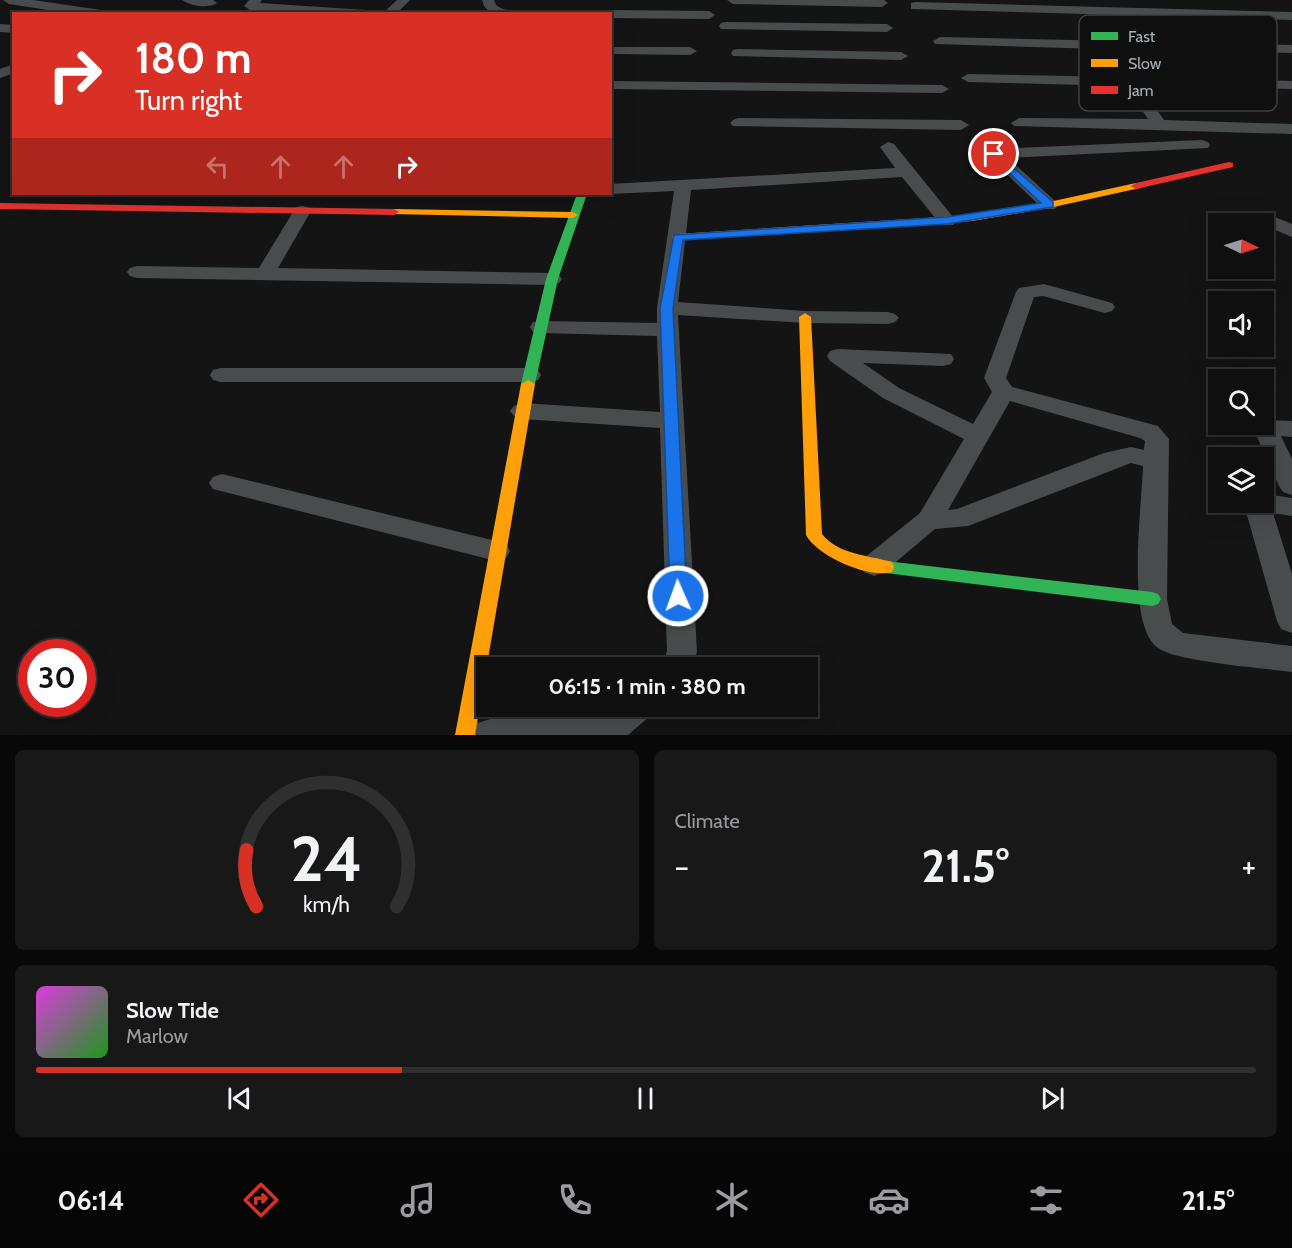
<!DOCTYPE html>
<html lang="en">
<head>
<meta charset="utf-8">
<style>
  :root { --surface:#0f0f10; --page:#181819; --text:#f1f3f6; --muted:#9b9c9f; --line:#2f2f30; --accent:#d93025 }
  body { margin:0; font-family:Cabin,sans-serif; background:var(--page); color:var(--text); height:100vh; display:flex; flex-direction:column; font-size:22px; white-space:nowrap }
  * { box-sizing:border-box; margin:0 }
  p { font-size:20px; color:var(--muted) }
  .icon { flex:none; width:33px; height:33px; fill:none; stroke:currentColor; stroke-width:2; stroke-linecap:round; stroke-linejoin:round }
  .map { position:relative; height:735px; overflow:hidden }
  .side { display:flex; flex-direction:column; gap:15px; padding:15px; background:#080809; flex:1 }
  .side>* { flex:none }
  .banner { position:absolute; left:12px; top:12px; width:600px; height:183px; border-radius:0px; box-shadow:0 6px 24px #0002,0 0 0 2px var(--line); background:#d93025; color:#fff; overflow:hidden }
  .needle { width:39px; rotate:94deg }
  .controls { position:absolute; left:1208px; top:213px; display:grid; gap:12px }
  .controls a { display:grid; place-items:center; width:66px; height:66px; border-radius:0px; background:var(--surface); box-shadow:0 6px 24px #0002,0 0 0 2px var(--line); font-size:30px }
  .speed { position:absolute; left:18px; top:639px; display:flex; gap:12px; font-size:30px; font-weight:700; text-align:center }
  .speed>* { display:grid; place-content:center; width:78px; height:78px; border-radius:50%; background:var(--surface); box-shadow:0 6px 24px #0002,0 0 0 2px var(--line); line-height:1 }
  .speed .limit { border:9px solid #d22; background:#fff; color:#111 }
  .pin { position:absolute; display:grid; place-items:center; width:51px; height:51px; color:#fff; margin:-26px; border:3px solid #fff; border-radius:50%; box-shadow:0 2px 6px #0007 }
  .me { position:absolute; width:66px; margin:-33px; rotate:358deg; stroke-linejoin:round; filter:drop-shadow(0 0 4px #0008) }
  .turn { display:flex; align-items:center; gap:21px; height:126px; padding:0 24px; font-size:27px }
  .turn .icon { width:78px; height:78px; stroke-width:2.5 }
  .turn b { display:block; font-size:42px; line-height:51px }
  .lanes { display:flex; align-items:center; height:57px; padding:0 24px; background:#0003; justify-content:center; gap:30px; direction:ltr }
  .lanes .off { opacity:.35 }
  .big { font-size:45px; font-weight:800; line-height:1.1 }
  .side .widget { flex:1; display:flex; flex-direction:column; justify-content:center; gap:9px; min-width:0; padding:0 21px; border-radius:9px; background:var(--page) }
  .side .dial { align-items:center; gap:0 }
  .dial svg { height:156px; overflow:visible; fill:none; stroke:var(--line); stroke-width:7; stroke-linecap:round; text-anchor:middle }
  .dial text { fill:var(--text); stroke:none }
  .song { display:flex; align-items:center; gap:18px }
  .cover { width:72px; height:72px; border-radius:9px; background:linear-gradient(135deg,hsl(300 70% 55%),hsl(120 70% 35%)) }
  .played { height:6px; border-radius:3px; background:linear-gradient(90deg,var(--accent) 30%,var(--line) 30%) }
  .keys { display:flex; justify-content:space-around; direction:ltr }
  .heat { display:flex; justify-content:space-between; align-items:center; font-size:33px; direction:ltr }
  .side .tiles { flex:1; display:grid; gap:15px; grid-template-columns:1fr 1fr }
  .widget:last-child { grid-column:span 2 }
  .trip { position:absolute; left:476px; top:657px; width:342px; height:60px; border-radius:0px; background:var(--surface); box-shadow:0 6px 24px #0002,0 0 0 2px var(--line); font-weight:800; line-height:60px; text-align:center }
  .dock { display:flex; height:96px; justify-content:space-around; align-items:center; background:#060606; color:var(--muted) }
  .dock .icon { width:42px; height:42px }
  .dock .active { color:var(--accent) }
  .dock b { font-size:27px; color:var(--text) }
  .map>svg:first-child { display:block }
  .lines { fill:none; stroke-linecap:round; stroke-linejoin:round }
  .street { fill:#494c4d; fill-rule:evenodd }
  .fast { fill:#30b455; fill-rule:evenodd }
  .slow { fill:#ff9f0a; fill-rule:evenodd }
  .jam { fill:#e5322d; fill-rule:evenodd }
  .route { fill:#1a73e8; stroke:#114b97; stroke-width:1.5 }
  .key { fill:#0f0f10; stroke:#3d3f42; stroke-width:1.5 }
  .key-label { font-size:16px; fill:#a7b0b5 }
</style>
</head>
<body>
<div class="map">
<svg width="1292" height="735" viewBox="0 0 1292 735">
  <rect width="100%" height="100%" fill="#141415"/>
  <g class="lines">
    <path class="street" d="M3,0H33L101,10L107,14H74L9,4Z
      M182,0H213L217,3C209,9 190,6 182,0Z
      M249,0H262L260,3L366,10L372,14H305L250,10L244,6Z
      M397,0H410L396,14H382Z
      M482,0H494L496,5C510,17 531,4 545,14H491L484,6Z
      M727,0H884L888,3L882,7L733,4Z
      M915,2L1292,12V20L911,9V3Z
      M610,10L709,11L715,15L709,19L610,18V14H604Z
      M725,22L887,24L893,28L887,32L721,29L719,26L721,23Z
      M0,24L14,25V33L0,32Z
      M940,37L1292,45V53L1114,49L1134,77L1292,81V89L1140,86L1164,120L1292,124V134L1014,126L1011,123L1019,118L1148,119L1125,86L968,82L961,78L968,74L1119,77L1100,49L935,44L933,41Z
      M610,47H690L697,51L690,55L614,54L610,53Z
      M738,49L901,52L908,56L901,60L733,56L731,53L733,50Z
      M14,64V73L0,78V69Z
      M610,81L942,85L949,89L942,93L610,89Z
      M738,118L961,120L969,125L961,130L733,126L730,123L733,120Z
      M1202,140L1208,142L1210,145L1208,148L1008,158L1055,201L1058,205L1055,209H1043L986,154L994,149Z
      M888,142L894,144L953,217L956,221L953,225H941L902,177L691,190L678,302L805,311L888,312L895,314L899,318L895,322L888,324L805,323L678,315L697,652L690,668H659L667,652L660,428L522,419L514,416L510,411L514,406L522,403L660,412L657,336L541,333L533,332L530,327L533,322L541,321L657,323V308L674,191L610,194H607H610V184L895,168L880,147Z
      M302,206L308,207L311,211L278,268L552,273L559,275L562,279L559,283L552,285L137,278L130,276L127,272L130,268L137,266L259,268L296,207Z
      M1272,216L1292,224V237L1266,226L1263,222L1266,218Z
      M1044,284L1112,303L1115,307L1112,311L1105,313L1043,296L1034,297L1006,378L1012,387L1158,426L1169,439L1167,599L1172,624L1183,633L1292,646V672C1264,668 1177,662 1158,648C1125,625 1142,505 1143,466L1131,463L968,526L935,529L884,572L874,576L864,572L860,565L864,558L920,513L964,439L883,398L830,361L827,356L830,351L838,349L951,354L954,359L951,364L943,366L863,363L899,388L973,424L992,392L984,378L1016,292L1019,288ZM1010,401L1140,438L1145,441L1144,450L1131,447L1104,453L957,509L948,510Z
      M221,368H530L538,370L541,375L538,380L530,382H221L213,380L210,375L213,370Z
      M1265,420L1292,421V437L1281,436L1292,459V495L1283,492L1279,486L1253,428L1255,424H1263Z
      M222,474L496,541L506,544L510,551L506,558L496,561L213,489L209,483L213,477Z
      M1272,495L1292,498V516L1273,513L1292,574V633L1281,629L1277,621L1245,508L1248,502H1263V497Z
      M507,706H540L602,718L615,706H655L650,716L628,735H466L471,725L510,713Z"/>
    <path class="fast" d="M577,194H587L558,279L535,384L528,388L523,387L521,384L546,279Z
      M886,561L1152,592L1158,594L1161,599L1158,604L1152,606L886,573L880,572L878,567L880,562Z"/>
    <path class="slow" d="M1136,183L1141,186L1140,188L1049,208L972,221L678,240L672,237L678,234L972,215L1049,202Z
      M394,209L573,212L578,215L573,218L390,214L389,212Z
      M805,313L811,317L822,534C839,555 868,555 892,562L894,567L892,572C869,579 817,556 806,535L799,317Z
      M528,380L535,384L475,735H455L521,384Z"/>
    <path class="jam" d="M1229,162L1233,163V167L1136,189L1131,186L1136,183Z
      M0,203L394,209L399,212L394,215L0,209Z"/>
  </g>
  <path class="route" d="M994,151L1053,202V207L947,224L683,240L673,308L687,596L685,601L678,603L672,601L670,596L660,308L674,235L947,217L1041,203L991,156V152Z"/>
  <rect x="1079" y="15" width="198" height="96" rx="9" class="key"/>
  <rect x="1091" y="32" width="27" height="8" fill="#30b455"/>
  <rect x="1091" y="59" width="27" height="8" fill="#ff9f0a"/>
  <rect x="1091" y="86" width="27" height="8" fill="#e5322d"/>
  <g class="key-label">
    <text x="1128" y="42">Fast</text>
    <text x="1128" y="69">Slow</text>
    <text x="1128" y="96">Jam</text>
  </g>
</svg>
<div class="controls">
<a><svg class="needle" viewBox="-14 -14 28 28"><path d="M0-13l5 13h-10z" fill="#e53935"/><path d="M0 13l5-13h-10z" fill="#9b9c9f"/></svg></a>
<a><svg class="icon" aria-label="sound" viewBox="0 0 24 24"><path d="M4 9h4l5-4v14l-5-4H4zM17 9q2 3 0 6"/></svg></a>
<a><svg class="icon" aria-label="search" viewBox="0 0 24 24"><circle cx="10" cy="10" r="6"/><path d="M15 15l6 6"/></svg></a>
<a><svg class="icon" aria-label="layers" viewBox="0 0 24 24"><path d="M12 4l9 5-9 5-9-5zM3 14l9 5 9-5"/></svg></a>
</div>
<div class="speed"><div class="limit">30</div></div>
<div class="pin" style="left:994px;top:154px;background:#d93025"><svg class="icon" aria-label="arrive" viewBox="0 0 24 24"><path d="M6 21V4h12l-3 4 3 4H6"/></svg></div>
<svg class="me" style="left:678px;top:596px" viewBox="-20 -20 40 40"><circle r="17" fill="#1a73e8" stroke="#fff" stroke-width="3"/><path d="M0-11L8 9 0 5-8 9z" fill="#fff"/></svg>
<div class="trip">06:15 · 1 min · 380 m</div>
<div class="banner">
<div class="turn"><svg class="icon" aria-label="right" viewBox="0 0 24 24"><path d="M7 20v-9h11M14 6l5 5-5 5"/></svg><div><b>180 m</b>Turn right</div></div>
<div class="lanes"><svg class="icon off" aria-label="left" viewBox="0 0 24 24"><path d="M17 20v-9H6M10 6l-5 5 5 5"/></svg><svg class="icon off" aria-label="ahead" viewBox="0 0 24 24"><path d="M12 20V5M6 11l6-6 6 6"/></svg><svg class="icon off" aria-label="ahead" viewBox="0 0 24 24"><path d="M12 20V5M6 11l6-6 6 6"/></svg><svg class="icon" aria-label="right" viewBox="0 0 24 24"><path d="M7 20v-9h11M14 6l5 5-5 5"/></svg></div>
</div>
</div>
<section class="side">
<div class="tiles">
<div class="widget dial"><svg viewBox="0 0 100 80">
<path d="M14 69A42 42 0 1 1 86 69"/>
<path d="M14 69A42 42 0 0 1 9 40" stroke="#d93025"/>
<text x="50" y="56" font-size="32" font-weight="700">24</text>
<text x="50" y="72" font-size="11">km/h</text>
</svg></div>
<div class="widget"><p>Climate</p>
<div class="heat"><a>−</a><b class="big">21.5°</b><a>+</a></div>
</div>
<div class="widget">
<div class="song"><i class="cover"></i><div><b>Slow Tide</b><p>Marlow</p></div></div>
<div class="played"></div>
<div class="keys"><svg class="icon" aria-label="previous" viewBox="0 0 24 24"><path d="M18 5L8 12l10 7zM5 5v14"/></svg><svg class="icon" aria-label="pause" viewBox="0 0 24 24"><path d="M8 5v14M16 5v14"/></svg><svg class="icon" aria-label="next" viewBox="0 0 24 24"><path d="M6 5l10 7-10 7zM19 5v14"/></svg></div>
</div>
</div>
</section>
<nav class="dock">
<b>06:14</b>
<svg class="icon active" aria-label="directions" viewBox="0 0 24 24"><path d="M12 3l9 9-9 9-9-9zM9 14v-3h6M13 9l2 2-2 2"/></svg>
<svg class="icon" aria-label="music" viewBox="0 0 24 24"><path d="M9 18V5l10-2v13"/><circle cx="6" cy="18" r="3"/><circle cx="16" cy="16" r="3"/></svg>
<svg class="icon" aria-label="phone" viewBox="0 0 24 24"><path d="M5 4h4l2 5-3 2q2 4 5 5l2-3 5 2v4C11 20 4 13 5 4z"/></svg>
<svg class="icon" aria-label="climate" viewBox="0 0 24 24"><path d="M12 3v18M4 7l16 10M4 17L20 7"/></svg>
<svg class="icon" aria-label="car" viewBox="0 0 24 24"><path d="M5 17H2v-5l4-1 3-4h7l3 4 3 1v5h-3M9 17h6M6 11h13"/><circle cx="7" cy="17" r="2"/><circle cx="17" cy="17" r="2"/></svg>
<svg class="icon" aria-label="filters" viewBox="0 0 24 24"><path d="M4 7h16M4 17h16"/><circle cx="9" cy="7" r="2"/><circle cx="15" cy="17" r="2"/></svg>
<b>21.5°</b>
</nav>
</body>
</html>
